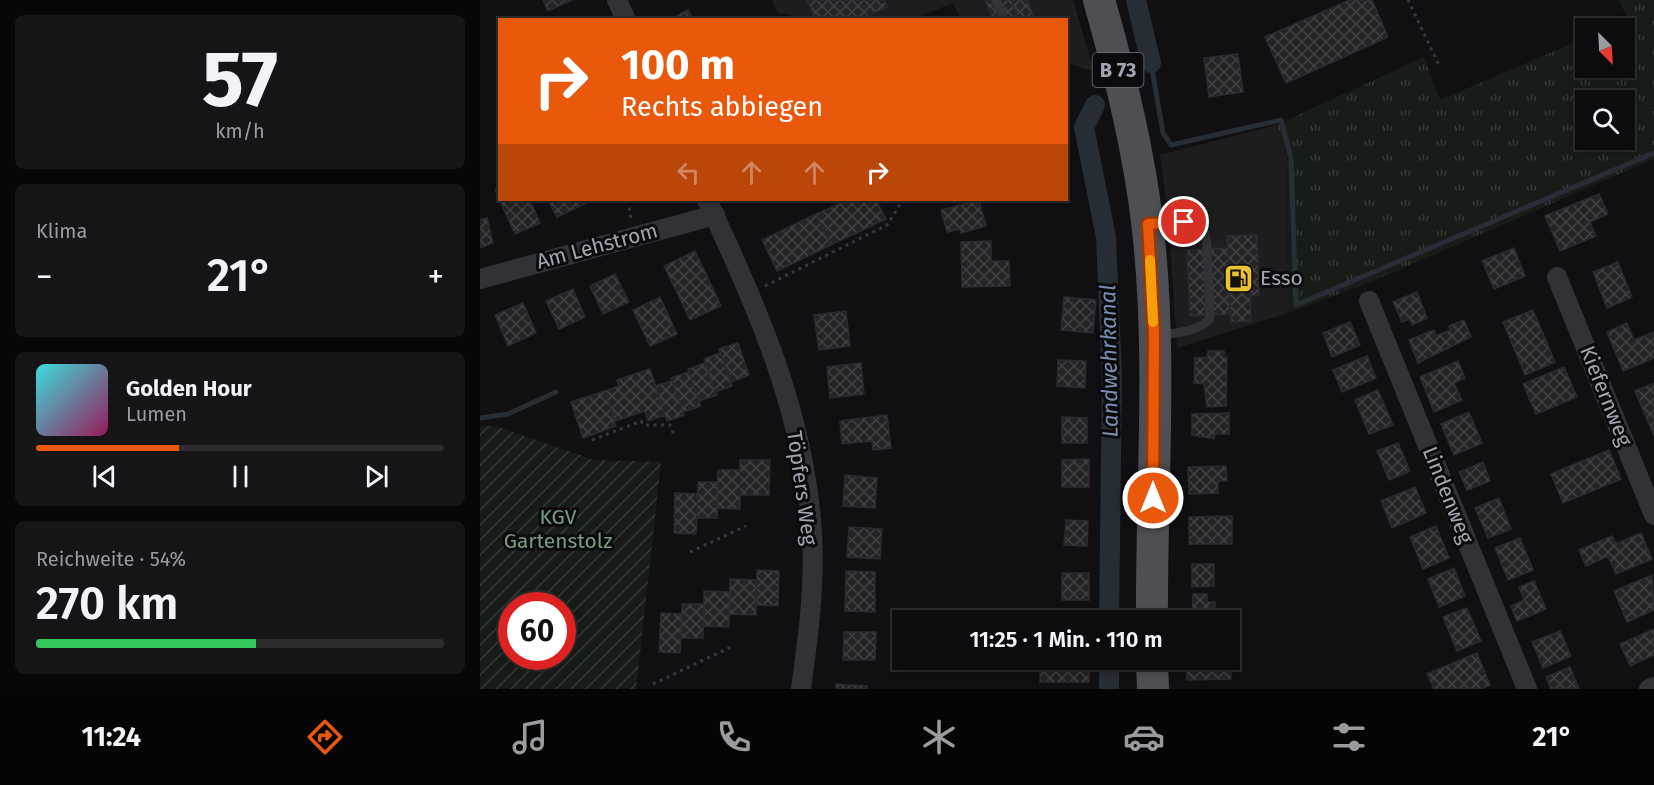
<!DOCTYPE html>
<html lang="de">
<head>
<meta charset="utf-8">
<style>
  :root { --surface:#0c0c0e; --page:#151517; --text:#f1f3f6; --muted:#9a9b9e; --line:#2c2c2e; --accent:#ea580c }
  body { margin:0; font-family:"Fira Sans",sans-serif; background:var(--page); color:var(--text); height:100vh; display:flex; flex-direction:column; font-size:22px; white-space:nowrap }
  * { box-sizing:border-box; margin:0 }
  p { font-size:20px; color:var(--muted) }
  .icon { flex:none; width:33px; height:33px; fill:none; stroke:currentColor; stroke-width:2; stroke-linecap:round; stroke-linejoin:round }
  .map { position:relative; flex:1; overflow:hidden }
  .side { display:flex; flex-direction:column; gap:15px; padding:15px; background:#070708; width:480px }
  .side>* { flex:none }
  .banner { position:absolute; left:18px; top:18px; width:570px; height:183px; border-radius:0px; box-shadow:0 3px 9px #0003,0 0 0 2px var(--line); background:#ea580c; color:#fff; overflow:hidden }
  .needle { width:39px; rotate:156deg }
  .tools { position:absolute; left:1095px; top:18px; display:grid; gap:12px }
  .tools a { display:grid; place-items:center; width:60px; height:60px; border-radius:0px; background:var(--surface); box-shadow:0 3px 9px #0003,0 0 0 2px var(--line); font-size:30px }
  .speed { position:absolute; left:18px; top:592px; display:flex; gap:12px; font-size:30px; font-weight:700; text-align:center }
  .speed>* { display:grid; place-content:center; width:78px; height:78px; border-radius:50%; background:var(--surface); box-shadow:0 3px 9px #0003,0 0 0 2px var(--line); line-height:1 }
  .speed .limit { border:9px solid #d22; background:#fff; color:#111 }
  .pin { position:absolute; display:grid; place-items:center; width:51px; height:51px; color:#fff; margin:-26px; border:3px solid #fff; border-radius:50%; box-shadow:0 2px 6px #0007 }
  .me { position:absolute; width:66px; margin:-33px; rotate:0deg; stroke-linejoin:round; filter:drop-shadow(0 0 4px #0008) }
  .turn { display:flex; align-items:center; gap:21px; height:126px; padding:0 24px; font-size:27px }
  .turn .icon { width:78px; height:78px; stroke-width:2.5 }
  .turn b { display:block; font-size:42px; line-height:51px }
  .lanes { display:flex; align-items:center; height:57px; padding:0 24px; background:#0003; justify-content:center; gap:30px; direction:ltr }
  .lanes .off { opacity:.35 }
  .big { font-size:45px; font-weight:600; line-height:1.1 }
  .side .card { flex:1; display:flex; flex-direction:column; justify-content:center; gap:9px; min-width:0; padding:0 21px; border-radius:9px; background:var(--page) }
  .side .dial { align-items:center; gap:0 }
  .dial b { font-size:78px; line-height:1 }
  .song { display:flex; align-items:center; gap:18px }
  .cover { width:72px; height:72px; border-radius:9px; background:linear-gradient(135deg,hsl(180 70% 55%),hsl(330 70% 35%)) }
  .played { height:6px; border-radius:3px; background:linear-gradient(90deg,var(--accent) 35%,var(--line) 35%) }
  .keys { display:flex; justify-content:space-around; direction:ltr }
  .heat { display:flex; justify-content:space-between; align-items:center; font-size:33px; direction:ltr }
  .charge { height:9px; border-radius:4px; background:linear-gradient(90deg,#34c759 54%,var(--line) 0) }
  .trip { position:absolute; left:412px; top:610px; width:348px; height:60px; border-radius:0px; background:var(--surface); box-shadow:0 3px 9px #0003,0 0 0 2px var(--line); font-weight:600; line-height:60px; text-align:center }
  .menu { display:flex; height:96px; justify-content:space-around; align-items:center; background:#050506; color:var(--muted) }
  .menu .icon { width:42px; height:42px }
  .menu .current { color:var(--accent) }
  .menu b { font-size:27px; color:var(--text) }
  main { display:flex; flex:1; min-height:0 }
  .map>svg:first-child { display:block }
  .built { fill:#1d1c1f }
  .grass { fill:url(#grass-tufts); fill-rule:evenodd }
  .garden { fill:url(#garden-furrows); fill-rule:evenodd }
  .lines { fill:none; stroke-linecap:round; stroke-linejoin:round }
  .stream { stroke:#272d34; stroke-width:5 }
  .canal { stroke:#272d34; stroke-width:20 }
  .building { fill:url(#building-cross-hatch); stroke:#2b2a2e; stroke-width:1.5 }
  .path { stroke:#37383d; stroke-width:3; stroke-dasharray:3 4.5; stroke-linecap:butt }
  .lane { stroke:#313236; stroke-width:9 }
  .street { stroke:#313236; stroke-width:20 }
  .primary { stroke:#4e4e55; stroke-width:32 }
  .route-casing { stroke:#983908; stroke-width:15 }
  .route { stroke:#ea580c; stroke-width:10 }
  .slow { stroke:#f59e0b; stroke-width:10 }
  .labels { text-anchor:middle; dominant-baseline:central; stroke-width:6; stroke-linejoin:round; paint-order:stroke }
  .shield { fill:#0b0b0d; stroke:#757780; stroke-width:1.5 }
  .shield-label { font-size:20px; font-weight:bold; fill:#a2a5b2 }
  .street-label { font-size:21px; fill:#a2a5b2; stroke:#0b0b0d }
  .poi-label { font-size:21px; fill:#a2a5b2; stroke:#0b0b0d; text-anchor:start }
  .park-label { font-size:21px; fill:#799c80; stroke:#0b0b0d }
  .water-label { font-size:22px; font-style:italic; fill:#798eac; stroke:#0b0b0d }
</style>
</head>
<body>
<main>
<section class="side">
<div class="card dial"><b>57</b><p>km/h</p></div>
<div class="card"><p>Klima</p>
<div class="heat"><a>−</a><b class="big">21°</b><a>+</a></div>
</div>
<div class="card">
<div class="song"><i class="cover"></i><div><b>Golden Hour</b><p>Lumen</p></div></div>
<div class="played"></div>
<div class="keys"><svg class="icon" aria-label="previous" viewBox="0 0 24 24"><path d="M18 5L8 12l10 7zM5 5v14"/></svg><svg class="icon" aria-label="pause" viewBox="0 0 24 24"><path d="M8 5v14M16 5v14"/></svg><svg class="icon" aria-label="next" viewBox="0 0 24 24"><path d="M6 5l10 7-10 7zM19 5v14"/></svg></div>
</div>
<div class="card"><p>Reichweite · 54%</p><b class="big">270 km</b><div class="charge"></div></div>
</section>
<div class="map">
<svg width="1174" height="689" viewBox="0 0 1174 689">
  <defs>
    <pattern id="grass-tufts" width="24" height="20" patternUnits="userSpaceOnUse" patternTransform="scale(1.5)"><rect width="24" height="20" fill="#171c18"/><path d="M3 7l-1-3M5 7V3M7 7l1-3M15 17l-1-3M17 17v-4M19 17l1-3" fill="none" stroke="#363a37"/></pattern>
    <pattern id="garden-furrows" width="10" height="10" patternUnits="userSpaceOnUse" patternTransform="scale(1.5)"><rect width="10" height="10" fill="#171c18"/><path d="M-1 1l2-2M0 10L10 0M9 11l2-2" fill="none" stroke="#363a37"/></pattern>
    <pattern id="building-cross-hatch" width="8" height="8" patternUnits="userSpaceOnUse" patternTransform="scale(1.5)"><rect width="8" height="8" fill="#242326"/><path d="M0 0l8 8M0 8l8-8" fill="none" stroke="#414043"/></pattern>
  </defs>
  <rect width="100%" height="100%" fill="#101012"/>
  <path class="built" d="M292,0H593L614,72L587,63L586,20L481,19L473,3L433,19H313L311,15L298,13Z
    M796,125L807,159L808,313L697,348L688,214L680,155Z"/>
  <path class="grass" d="M1139,0H1174V159L891,282L808,313L807,159L796,125L944,57L960,100L1105,38L1106,68H1144V28H1129L1148,20ZM1106,100H1144V140H1106Z"/>
  <path class="garden" d="M0,426H16L114,460L181,462L156,689H0ZM32,606H82V657H32Z"/>
  <g class="lines">
    <path class="stream" d="M671,63L683,133L691,145L801,120L811,158L816,305L1174,153
      M0,418L28,414L76,392"/>
    <path class="canal" d="M656,0L671,63
      M615,105L604,127L626,237L632,377L629,621
      M629,689V660"/>
  </g>
  <path class="building" d="M63,0H92L68,11Z
    M327,0H404L407,7L380,20H336Z
    M505,0H531L539,20H513Z
    M531,0H547L555,20H539Z
    M870,0H892L908,37L806,83L785,37Z
    M208,10L213,20H189Z
    M758,54L763,92L729,97L724,58Z
    M20,188V200H41L43,203L50,200L60,223L35,234L15,190Z
    M1119,194L1128,214L1110,222L1116,236L1080,251L1065,216Z
    M68,200H110L111,201L77,217Z
    M367,200H396L406,219L351,245L336,214Z
    M499,200L506,226L481,233L480,229L467,232L461,210Z
    M336,214L351,245L297,271L282,240Z
    M7,218L13,243L0,248V220Z
    M777,235L779,295L770,296L771,321L751,322L747,236Z
    M511,241V261H529L530,286L482,287L481,242Z
    M748,248L750,314L710,316L707,250Z
    M1034,248L1045,276L1014,289L1002,261Z
    M215,251L241,306L210,320L184,266Z
    M1138,262L1152,297L1127,308L1113,272Z
    M135,274L149,302L123,314L110,286Z
    M93,289L105,317L79,329L66,301Z
    M937,292L947,318L932,325L930,319L922,322L913,302Z
    M180,297L197,334L170,346L153,310Z
    M584,297L616,300L613,333L581,330Z
    M43,303L56,333L28,346L15,315Z
    M1053,310L1075,362L1045,375L1023,322Z
    M366,311L370,346L339,350L334,315Z
    M984,320L991,337L938,363L929,340L954,330L956,336L970,330L969,326Z
    M870,322L880,345L852,357L843,333Z
    M1147,323L1154,340L1174,332V358L1143,371L1127,332Z
    M258,343L269,375L251,382L239,349Z
    M728,351H744V358L747,357L746,406L727,407L724,384L714,383L715,358L727,357Z
    M240,353L252,386L235,392L224,359Z
    M887,356L896,378L862,392L853,370Z
    M578,360L606,361L605,388L577,386Z
    M978,361L985,378L974,383L982,400L954,412L940,377Z
    M225,363L237,395L219,401L208,369Z
    M381,363L384,394L350,398L347,367Z
    M1084,367L1097,397L1056,414L1043,384Z
    M170,369L185,415L168,421L165,411L135,421L125,391L139,386L137,380Z
    M209,372L221,406L203,412L191,378Z
    M192,381L204,415L187,421L175,386Z
    M1174,383V436L1155,391Z
    M898,390L913,425L889,434L875,400Z
    M125,391L136,426L103,438L91,402Z
    M989,412L1002,443L974,455L961,424Z
    M749,413V434H735L734,439L712,435V414Z
    M407,415L411,448L393,450L392,441L362,444L360,421Z
    M582,417L607,418V443H582Z
    M918,443L930,471L909,480L897,451Z
    M1129,450L1141,479L1083,503L1071,474Z
    M609,459V487H582V460Z
    M260,460H290L289,495H260Z
    M1003,462L1010,481L987,490L979,472Z
    M746,466L747,481H738V493L709,494L708,467Z
    M238,470H260V509L237,508Z
    M365,475L397,478L395,508L363,506Z
    M218,482H238L237,518H217Z
    M935,487L946,513L912,528L901,501Z
    M195,493L218,494L216,534L194,533Z
    M1019,498L1031,529L1008,538L995,508Z
    M752,516V544H709V517Z
    M586,520L608,521L607,546L584,545Z
    M956,526L969,558L943,569L930,537Z
    M369,527L402,529L400,559L367,557Z
    M1161,533L1172,559L1136,574L1128,556L1106,566L1099,550L1132,536L1136,544Z
    M1040,538L1053,570L1028,580L1015,548Z
    M712,564H734V586L712,587Z
    M974,568L985,596L959,607L948,579Z
    M277,570L299,571L298,606L276,605Z
    M366,571L395,572V612L365,611Z
    M582,573H609V600H582Z
    M1172,575L1174,610L1147,622L1134,591Z
    M250,579L277,580L276,615L249,614Z
    M1054,581L1066,609L1037,621L1031,606L1044,600L1039,587Z
    M224,591L250,592L249,627L224,626Z
    M713,594H727V602H735V621H712Z
    M202,604H224L223,638H201Z
    M987,608L1001,641L977,651L963,617Z
    M181,613L202,614L200,653L179,652Z
    M580,616H607V621H580Z
    M1174,629V655L1150,666L1140,644Z
    M1080,631L1091,656L1063,668L1052,642Z
    M364,632H396L395,660H363Z
    M997,653L1010,685L1001,689H954L947,674Z
    M750,655L751,679L707,680V660H750Z
    M560,660H609V682H560Z
    M1090,667L1099,689H1071L1066,677Z
    M356,684L387,686V689H356Z"/>
  <g class="lines">
    <path class="path" d="M928,0L959,65
      M148,200L151,219
      M285,286L407,225L423,200
      M112,440L161,421L163,425H190L194,435
      M210,552L266,526
      M173,684L253,646"/>
    <path class="lane" d="M516,0L524,20
      M671,224H719L725,233L727,245L730,318C721,331 695,334 679,334"/>
    <path class="street" d="M137,0L146,20
      M227,200C277,306 325,415 332,534C335,586 328,638 321,689
      M1077,277L1174,515
      M0,279L235,215
      M889,301L1047,689
      M1169,689L1174,687"/>
    <path class="primary" d="M619,0C640,73 658,146 667,221C683,354 671,488 672,621
      M672,660L673,689"/>
  </g>
  <g class="lines">
    <defs>
      <path id="route" d="M673,498L674,334L668,224L704,222"/>
    </defs>
    <use href="#route" class="route-casing"/>
    <use href="#route" class="route"/>
    <path class="slow" d="M670,260L673,322"/>
  </g>
  <defs>
    <symbol id="fuel-square" viewBox="-11 -11 22 22"><rect x="-9" y="-9" width="18" height="18" rx="4" fill="#eac430" stroke="#0b0b0d"/><path d="M-5.5-6h7V0h2V4h1.3V-2.5L3-4.5l.8-.8L6-3V5H2.5V1h-1V6h-7ZM-4.2-4.7v3.2H.2V-4.7Z" fill="#111"/></symbol>
  </defs>
  <g fill-rule="evenodd">
    <use href="#fuel-square" x="742" y="262" width="33" height="33"/>
  </g>
  <g class="labels">
    <rect class="shield" x="612.5" y="53" width="51" height="34" rx="4.5"/>
    <g class="shield-label">
      <text x="638" y="70">B 73</text>
    </g>
    <g class="street-label">
      <text transform="translate(117 246) rotate(-15)">Am Lehstrom</text>
      <text transform="translate(1126 396) rotate(68)">Kiefernweg</text>
      <text transform="translate(322 488) rotate(82)">Töpfers Weg</text>
      <text transform="translate(968 495) rotate(68)">Lindenweg</text>
    </g>
    <g class="poi-label">
      <text x="780" y="278">Esso</text>
    </g>
    <g class="park-label">
      <text x="78" y="517">KGV<tspan x="78" dy="24">Gartenstolz</tspan></text>
    </g>
    <g class="water-label">
      <text transform="translate(629 361) rotate(-91)">Landwehrkanal</text>
    </g>
  </g>
</svg>
<div class="tools">
<a><svg class="needle" viewBox="-14 -14 28 28"><path d="M0-13l5 13h-10z" fill="#e53935"/><path d="M0 13l5-13h-10z" fill="#9a9b9e"/></svg></a>
<a><svg class="icon" aria-label="search" viewBox="0 0 24 24"><circle cx="10" cy="10" r="6"/><path d="M15 15l6 6"/></svg></a>
</div>
<div class="speed"><div class="limit">60</div></div>
<div class="pin" style="left:704px;top:222px;background:#d93025"><svg class="icon" aria-label="arrive" viewBox="0 0 24 24"><path d="M6 21V4h12l-3 4 3 4H6"/></svg></div>
<svg class="me" style="left:673px;top:498px" viewBox="-20 -20 40 40"><circle r="17" fill="#ea580c" stroke="#fff" stroke-width="3"/><path d="M0-11L8 9 0 5-8 9z" fill="#fff"/></svg>
<div class="trip">11:25 · 1 Min. · 110 m</div>
<div class="banner">
<div class="turn"><svg class="icon" aria-label="right" viewBox="0 0 24 24"><path d="M7 20v-9h11M14 6l5 5-5 5"/></svg><div><b>100 m</b>Rechts abbiegen</div></div>
<div class="lanes"><svg class="icon off" aria-label="left" viewBox="0 0 24 24"><path d="M17 20v-9H6M10 6l-5 5 5 5"/></svg><svg class="icon off" aria-label="ahead" viewBox="0 0 24 24"><path d="M12 20V5M6 11l6-6 6 6"/></svg><svg class="icon off" aria-label="ahead" viewBox="0 0 24 24"><path d="M12 20V5M6 11l6-6 6 6"/></svg><svg class="icon" aria-label="right" viewBox="0 0 24 24"><path d="M7 20v-9h11M14 6l5 5-5 5"/></svg></div>
</div>
</div>
</main>
<nav class="menu">
<b>11:24</b>
<svg class="icon current" aria-label="directions" viewBox="0 0 24 24"><path d="M12 3l9 9-9 9-9-9zM9 14v-3h6M13 9l2 2-2 2"/></svg>
<svg class="icon" aria-label="music" viewBox="0 0 24 24"><path d="M9 18V5l10-2v13"/><circle cx="6" cy="18" r="3"/><circle cx="16" cy="16" r="3"/></svg>
<svg class="icon" aria-label="phone" viewBox="0 0 24 24"><path d="M5 4h4l2 5-3 2q2 4 5 5l2-3 5 2v4C11 20 4 13 5 4z"/></svg>
<svg class="icon" aria-label="climate" viewBox="0 0 24 24"><path d="M12 3v18M4 7l16 10M4 17L20 7"/></svg>
<svg class="icon" aria-label="car" viewBox="0 0 24 24"><path d="M5 17H2v-5l4-1 3-4h7l3 4 3 1v5h-3M9 17h6M6 11h13"/><circle cx="7" cy="17" r="2"/><circle cx="17" cy="17" r="2"/></svg>
<svg class="icon" aria-label="filters" viewBox="0 0 24 24"><path d="M4 7h16M4 17h16"/><circle cx="9" cy="7" r="2"/><circle cx="15" cy="17" r="2"/></svg>
<b>21°</b>
</nav>
</body>
</html>
